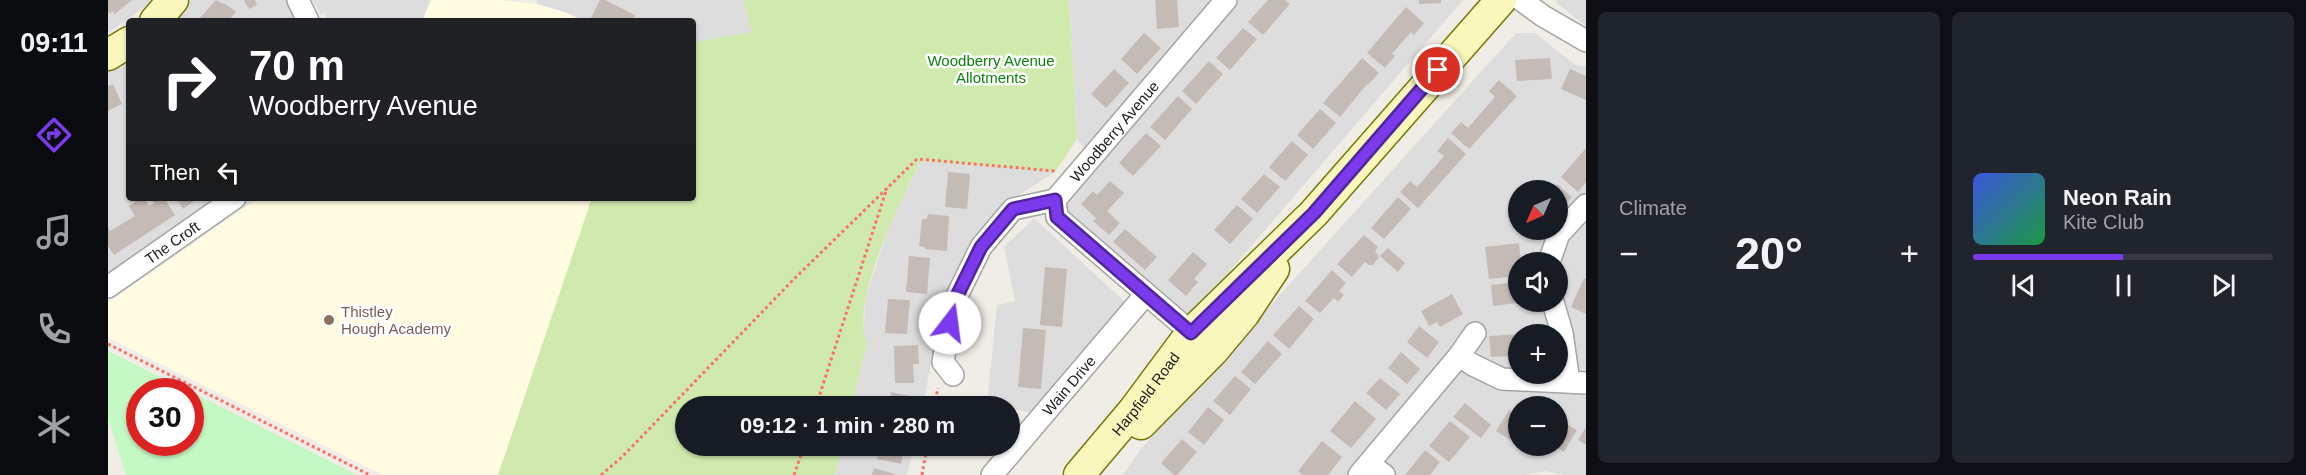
<!DOCTYPE html>
<html lang="en">
<head>
<meta charset="utf-8">
<style>
  :root { --surface:#171b24; --page:#20242c; --text:#f1f3f6; --muted:#9ea1a6; --line:#363941; --accent:#7c3aed }
  body { margin:0; font-family:Helvetica,sans-serif; background:var(--page); color:var(--text); height:100vh; display:flex; flex-direction:column; font-size:22px; white-space:nowrap }
  * { box-sizing:border-box; margin:0 }
  p { font-size:20px; color:var(--muted) }
  .icon { flex:none; width:33px; height:33px; fill:none; stroke:currentColor; stroke-width:2; stroke-linecap:round; stroke-linejoin:round }
  .map { position:relative; flex:1; overflow:hidden }
  .drawer { display:flex; flex-direction:column; gap:12px; padding:12px; background:#0d0f14; width:720px }
  .drawer>* { flex:none }
  .guide { position:absolute; left:18px; top:18px; width:570px; height:183px; border-radius:6px; box-shadow:0 2px 4px #0004; background:#202124; color:#fff; overflow:hidden }
  .needle { width:39px; rotate:225deg }
  .buttons { position:absolute; left:1400px; top:180px; display:grid; gap:12px }
  .buttons a { display:grid; place-items:center; width:60px; height:60px; border-radius:50%; background:var(--surface); box-shadow:0 2px 4px #0004; font-size:30px }
  .speed { position:absolute; left:18px; top:378px; display:flex; gap:12px; font-size:30px; font-weight:700; text-align:center }
  .speed>* { display:grid; place-content:center; width:78px; height:78px; border-radius:50%; background:var(--surface); box-shadow:0 2px 4px #0004; line-height:1 }
  .speed .limit { border:9px solid #d22; background:#fff; color:#111 }
  .pin { position:absolute; display:grid; place-items:center; width:51px; height:51px; color:#fff; margin:-26px; border:3px solid #fff; border-radius:50%; box-shadow:0 2px 6px #0007 }
  .me { position:absolute; width:66px; margin:-33px; rotate:15deg; stroke-linejoin:round; filter:drop-shadow(0 0 4px #0008) }
  .turn { display:flex; align-items:center; gap:21px; height:126px; padding:0 24px; font-size:27px }
  .turn .icon { width:78px; height:78px; stroke-width:2.5 }
  .turn b { display:block; font-size:42px; line-height:51px }
  .then { display:flex; align-items:center; height:57px; padding:0 24px; background:#0003; gap:12px; font-size:22px }
  .big { font-size:45px; font-weight:800; line-height:1.1 }
  .drawer .widget { flex:1; display:flex; flex-direction:column; justify-content:center; gap:9px; min-width:0; padding:0 21px; border-radius:9px; background:var(--page) }
  .song { display:flex; align-items:center; gap:18px }
  .cover { width:72px; height:72px; border-radius:9px; background:linear-gradient(135deg,hsl(230 70% 55%),hsl(140 70% 35%)) }
  .played { height:6px; border-radius:3px; background:linear-gradient(90deg,var(--accent) 50%,var(--line) 50%) }
  .keys { display:flex; justify-content:space-around; direction:ltr }
  .heat { display:flex; justify-content:space-between; align-items:center; font-size:33px; direction:ltr }
  .drawer .tiles { flex:1; display:grid; gap:12px; grid-template-columns:repeat(2,1fr) }
  .trip { position:absolute; left:567px; top:396px; width:345px; height:60px; border-radius:30px; background:var(--surface); box-shadow:0 2px 4px #0004; font-weight:800; line-height:60px; text-align:center }
  main { display:flex; flex:1; min-height:0 }
  .tabs { display:flex; flex-direction:column; width:108px; justify-content:space-around; align-items:center; background:#090b0e; color:var(--muted) }
  .tabs .icon { width:42px; height:42px }
  .tabs .current { color:var(--accent) }
  .tabs b { font-size:27px; color:var(--text) }
  .map>svg:first-child { display:block }
  .residential { fill:#dedddd; fill-rule:evenodd }
  .education { fill:#fffce1 }
  .grass { fill:#d0eaad }
  .park { fill:#c5f9c4 }
  .building { fill:#c5bbb6 }
  .lines { fill:none; stroke-linecap:round; stroke-linejoin:round }
  .street-casing { stroke:#a4a4a4; stroke-width:24 }
  .secondary-casing { stroke:#767805; stroke-width:33 }
  .path { stroke:#f9716f; stroke-width:3; stroke-dasharray:3 3; stroke-linecap:butt }
  .street { stroke:#fff; stroke-width:21 }
  .secondary { stroke:#f9f7bc; stroke-width:30 }
  .route-casing { stroke:#51269a; stroke-width:15 }
  .route { stroke:#7c3aed; stroke-width:10 }
  .education-dot { fill:#8d6e63; stroke:#fff; stroke-width:2 }
  .labels { text-anchor:middle; dominant-baseline:central; stroke-width:5; stroke-linejoin:round; paint-order:stroke }
  .park-label { font-size:15px; fill:#0d800c; stroke:#fff }
  .street-label { font-size:15px; fill:#202020; stroke:#fff }
  .education-label { font-size:15px; fill:#785e54; stroke:#fff; text-anchor:start }
</style>
</head>
<body>
<main>
<nav class="tabs">
<b>09:11</b>
<svg class="icon current" aria-label="directions" viewBox="0 0 24 24"><path d="M12 3l9 9-9 9-9-9zM9 14v-3h6M13 9l2 2-2 2"/></svg>
<svg class="icon" aria-label="music" viewBox="0 0 24 24"><path d="M9 18V5l10-2v13"/><circle cx="6" cy="18" r="3"/><circle cx="16" cy="16" r="3"/></svg>
<svg class="icon" aria-label="phone" viewBox="0 0 24 24"><path d="M5 4h4l2 5-3 2q2 4 5 5l2-3 5 2v4C11 20 4 13 5 4z"/></svg>
<svg class="icon" aria-label="climate" viewBox="0 0 24 24"><path d="M12 3v18M4 7l16 10M4 17L20 7"/></svg>
</nav>
<div class="map">
<svg width="1478" height="475" viewBox="0 0 1478 475">
  <rect width="100%" height="100%" fill="#f0ece6"/>
  <path class="residential" d="M0,0H46L0,33Z
    M83,0H184L192,21H67Z
    M204,0H323L314,21H218L217,13L213,15Z
    M429,0H635L645,32L585,42V21H477L456,12L429,4Z
    M961,0H1355L1078,322L955,215L956,197L987,163L969,139Z
    M1448,0H1478V26L1449,3Z
    M1408,33H1427L1466,64L1478,67V475H1454L1438,471L1417,475H1015L1033,449ZM1410,190H1449V230H1410ZM1410,262H1449V302H1410ZM1410,334H1449V374H1410ZM1410,406H1449V446H1410Z
    M21,58V198H114L0,277V72Z
    M813,161L947,172L904,199L827,307L826,347L815,406H744L759,344L755,334L758,296L782,224Z
    M926,218L1018,303L923,413L902,408V406L879,404L889,305L907,301L896,247Z
    M735,446H806L799,475H727Z"/>
  <path class="education" d="M323,0H391L429,4L456,12L477,21H314Z
    M150,198H484L390,475H274L0,338V303Z"/>
  <path class="grass" d="M635,0H961L969,139L947,172L813,161C793,201 741,302 759,343L744,406H578V446H735L727,475H390L484,198H585V42L644,32Z"/>
  <path class="park" d="M0,351L81,391L32,392V442H82L83,392L249,475H18L0,418Z"/>
  <path class="building" d="M0,0H24L7,14L4,11L2,14L0,12Z
    M108,0L115,4L116,3L128,12L120,21H89Z
    M136,0H147L149,5L141,9Z
    M492,0H497L527,15L524,21L482,20Z
    M1047,0H1069L1071,27L1049,29Z
    M1160,0H1177L1182,4L1155,35L1140,22Z
    M1311,0H1333V3L1311,4Z
    M1298,7L1316,23L1306,35L1303,32L1284,54L1287,56L1277,68L1259,53Z
    M1135,28L1149,39L1122,70L1108,58Z
    M1036,33L1053,48L1029,74L1013,59Z
    M1254,58L1271,73L1260,85L1259,84L1232,117L1215,103Z
    M1442,58L1444,79L1409,81L1407,60Z
    M1101,61L1115,74L1088,104L1074,91Z
    M1006,69L1021,83L998,108L983,94Z
    M1462,69L1478,76V100L1453,89Z
    M1391,80L1409,96L1361,149L1343,133L1353,122L1360,128L1387,97L1381,91Z
    M5,84L14,104L0,111V86Z
    M1070,96L1084,109L1057,140L1042,127Z
    M1212,109L1228,123L1205,149L1189,135Z
    M1038,133L1053,146L1025,176L1011,163Z
    M1340,138L1358,154L1310,208L1292,192L1302,181L1309,187L1336,156L1329,151Z
    M1184,141L1200,155L1177,181L1161,167Z
    M1478,148V182L1470,192L1453,177Z
    M840,172L862,174L859,209L837,207Z
    M1156,174L1172,187L1149,213L1133,199Z
    M1002,181L1016,193L999,211L1012,223L1001,235L985,221L988,218L973,204L985,191L989,195Z
    M1449,184L1464,197L1449,215V190H1443Z
    M1290,197L1303,209L1276,239L1263,228Z
    M33,198H36L41,206L46,203L44,198H56L67,215L6,255L0,246V227L2,231L27,216L21,206Z
    M68,198H90L75,209Z
    M1129,205L1145,219L1122,244L1106,230Z
    M820,214L841,216L839,251L817,249V247L811,246L814,219H819Z
    M1017,229L1049,257L1037,270L1005,242Z
    M1256,235L1270,247L1267,251L1271,257L1265,265H1261L1257,262L1244,277L1229,264Z
    M1411,243L1413,262H1410V276L1381,279L1377,247Z
    M1280,248L1297,263L1290,272L1272,256Z
    M1085,252L1099,264L1086,279L1090,282L1078,296L1060,280Z
    M801,256L822,258L819,294L798,292Z
    M937,267L959,269L954,327L932,325Z
    M1224,270L1238,283L1231,291L1236,295L1230,302L1226,298L1212,313L1197,301Z
    M1476,278L1478,279V314L1463,307Z
    M1409,282L1410,303L1385,306L1383,285Z
    M1344,294L1355,314L1332,327L1329,322L1321,326L1313,311Z
    M780,299L802,300L799,334L777,333Z
    M1191,306L1206,319L1181,349L1165,335Z
    M1311,326L1331,342L1319,358L1299,342Z
    M915,328L938,330L933,389L910,387Z
    M1410,334V356L1383,357L1381,336Z
    M1160,341L1174,354L1147,384L1133,372Z
    M810,345L811,364H805L806,383H787L786,346Z
    M1293,352L1312,369L1299,384L1280,368Z
    M1127,376L1143,389L1122,415L1105,401Z
    M1272,378L1292,394L1278,410L1258,393Z
    M783,392L807,397L805,406H780Z
    M1247,401L1268,419L1243,448L1222,431Z
    M1357,403L1383,425L1373,438L1345,417Z
    M1100,407L1116,420L1096,445L1080,432Z
    M1401,410L1410,415V445L1388,431Z
    M1449,419L1469,430L1456,452L1446,446H1449Z
    M1342,421L1362,437L1341,462L1321,446Z
    M1478,427V445L1470,440Z
    M1074,439L1089,452L1069,475H1066L1053,463Z
    M1214,441L1234,457L1220,475H1195L1190,471Z
    M772,446H797L793,464L769,459Z
    M1317,450L1332,462L1322,475H1297Z
    M766,468L787,474V475H764Z"/>
  <g class="lines">
    <defs>
      <g id="street">
        <path d="M190,0L200,21"/>
        <path d="M1413,0L1435,16L1478,41"/>
        <path d="M1441,262L1451,234L1478,205"/>
        <path id="s1" d="M0,287L127,198"/>
        <path d="M1445,302L1454,333L1461,382"/>
        <path id="s2" d="M1093,341L949,217L947,200L1118,0"/>
        <path d="M1351,356L1365,365L1394,379L1478,383"/>
        <path d="M845,375L835,362L845,304L873,247L905,209L947,200"/>
        <path d="M1261,464L1276,475"/>
        <path id="s3" d="M884,475L1038,294"/>
        <path d="M1251,475L1351,356L1367,333"/>
      </g>
      <g id="secondary">
        <path d="M47,21L65,0"/>
        <path d="M0,55L21,42"/>
        <path d="M1033,424L1105,351L1136,314L1166,269"/>
        <path id="s4" d="M971,475L1025,411L1083,333L1206,213L1393,0"/>
      </g>
    </defs>
    <use href="#street" class="street-casing"/>
    <use href="#secondary" class="secondary-casing"/>
    <path class="path" d="M0,344L262,475
      M708,406L779,188
      M826,406L830,388
      M493,475L514,457L686,279L809,159L947,171
      M686,475L696,446
      M814,475L819,446"/>
    <use href="#street" class="street"/>
    <use href="#secondary" class="secondary"/>
  </g>
  <g class="lines">
    <defs>
      <path id="route" d="M842,323L845,304L873,247L905,209L947,200L949,217L1083,333L1206,213L1330,70"/>
    </defs>
    <use href="#route" class="route-casing"/>
    <use href="#route" class="route"/>
  </g>
  <circle class="education-dot" cx="221" cy="320" r="6"/>
  <g class="labels">
    <g class="park-label">
      <text x="883" y="60">Woodberry Avenue<tspan x="883" dy="17">Allotments</tspan></text>
    </g>
    <g class="street-label">
      <text stroke="none"><textPath href="#s2" startOffset="298">Woodberry Avenue</textPath></text>
      <text stroke="none"><textPath href="#s1" startOffset="78">The Croft</textPath></text>
      <text stroke="none"><textPath href="#s3" startOffset="118">Wain Drive</textPath></text>
      <text stroke="none"><textPath href="#s4" startOffset="105">Harpfield Road</textPath></text>
    </g>
    <g class="education-label">
      <text x="233" y="311">Thistley<tspan x="233" dy="17">Hough Academy</tspan></text>
    </g>
  </g>
</svg>
<div class="buttons">
<a><svg class="needle" viewBox="-14 -14 28 28"><path d="M0-13l5 13h-10z" fill="#e53935"/><path d="M0 13l5-13h-10z" fill="#9ea1a6"/></svg></a>
<a><svg class="icon" aria-label="sound" viewBox="0 0 24 24"><path d="M4 9h4l5-4v14l-5-4H4zM17 9q2 3 0 6"/></svg></a>
<a>+</a>
<a>−</a>
</div>
<div class="speed"><div class="limit">30</div></div>
<div class="pin" style="left:1330px;top:70px;background:#d93025"><svg class="icon" aria-label="arrive" viewBox="0 0 24 24"><path d="M6 21V4h12l-3 4 3 4H6"/></svg></div>
<svg class="me" style="left:842px;top:323px" viewBox="-20 -20 40 40"><circle r="19" fill="#fff"/><path d="M0-13L10 11 0 6-10 11z" fill="#7c3aed"/></svg>
<div class="trip">09:12 · 1 min · 280 m</div>
<div class="guide">
<div class="turn"><svg class="icon" aria-label="right" viewBox="0 0 24 24"><path d="M7 20v-9h11M14 6l5 5-5 5"/></svg><div><b>70 m</b>Woodberry Avenue</div></div>
<div class="then">Then<svg class="icon" aria-label="left" viewBox="0 0 24 24"><path d="M17 20v-9H6M10 6l-5 5 5 5"/></svg></div>
</div>
</div>
<section class="drawer">
<div class="tiles">
<div class="widget"><p>Climate</p>
<div class="heat"><a>−</a><b class="big">20°</b><a>+</a></div>
</div>
<div class="widget">
<div class="song"><i class="cover"></i><div><b>Neon Rain</b><p>Kite Club</p></div></div>
<div class="played"></div>
<div class="keys"><svg class="icon" aria-label="previous" viewBox="0 0 24 24"><path d="M18 5L8 12l10 7zM5 5v14"/></svg><svg class="icon" aria-label="pause" viewBox="0 0 24 24"><path d="M8 5v14M16 5v14"/></svg><svg class="icon" aria-label="next" viewBox="0 0 24 24"><path d="M6 5l10 7-10 7zM19 5v14"/></svg></div>
</div>
</div>
</section>
</main>
</body>
</html>
